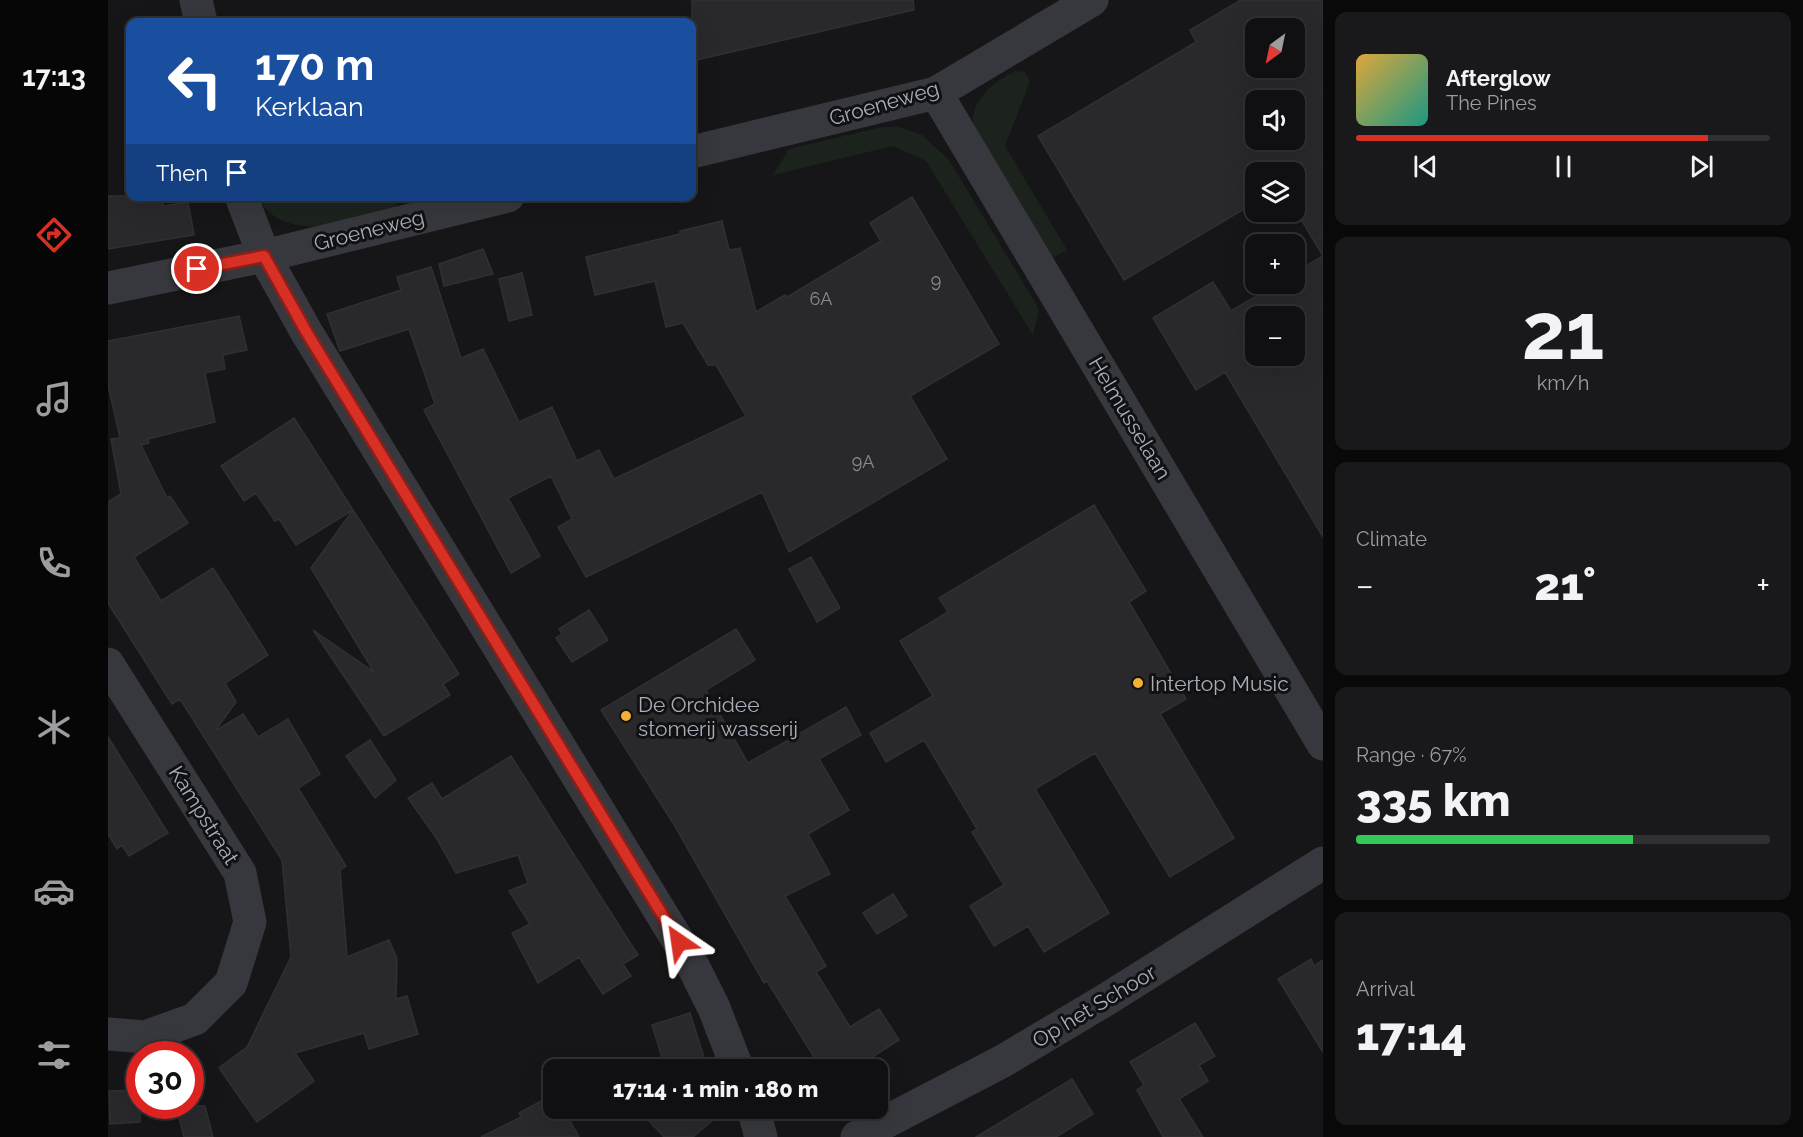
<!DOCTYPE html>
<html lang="en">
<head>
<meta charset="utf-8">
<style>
  :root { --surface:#101012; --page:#19191b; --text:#f1f3f6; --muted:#9c9d9f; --line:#303032; --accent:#d93025 }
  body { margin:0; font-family:Raleway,sans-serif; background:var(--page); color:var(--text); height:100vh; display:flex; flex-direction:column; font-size:22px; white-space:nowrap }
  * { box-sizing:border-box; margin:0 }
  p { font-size:20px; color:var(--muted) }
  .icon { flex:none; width:33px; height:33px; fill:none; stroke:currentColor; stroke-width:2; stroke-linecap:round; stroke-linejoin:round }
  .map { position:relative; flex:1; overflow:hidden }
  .side { display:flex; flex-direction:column; gap:12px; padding:12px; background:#09090a; width:480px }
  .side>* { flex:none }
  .banner { position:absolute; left:18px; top:18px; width:570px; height:183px; border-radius:12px; box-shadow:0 6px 24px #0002,0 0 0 2px var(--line); background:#1a4fa0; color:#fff; overflow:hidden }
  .needle { width:39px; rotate:213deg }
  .fabs { position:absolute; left:1137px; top:18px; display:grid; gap:12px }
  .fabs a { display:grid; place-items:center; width:60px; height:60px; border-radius:12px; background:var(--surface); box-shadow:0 6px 24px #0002,0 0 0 2px var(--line); font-size:30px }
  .speed { position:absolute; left:18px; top:1041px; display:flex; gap:12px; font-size:30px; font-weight:700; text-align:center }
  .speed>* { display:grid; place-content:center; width:78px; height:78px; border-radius:50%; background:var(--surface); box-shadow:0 6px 24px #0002,0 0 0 2px var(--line); line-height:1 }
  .speed .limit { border:9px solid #d22; background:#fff; color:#111 }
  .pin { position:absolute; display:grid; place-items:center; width:51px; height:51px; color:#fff; margin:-26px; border:3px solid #fff; border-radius:50%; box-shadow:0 2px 6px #0007 }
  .me { position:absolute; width:66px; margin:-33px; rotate:328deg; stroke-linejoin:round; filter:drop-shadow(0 0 4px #0008) }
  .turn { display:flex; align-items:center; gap:21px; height:126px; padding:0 30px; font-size:27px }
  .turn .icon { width:78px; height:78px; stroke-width:2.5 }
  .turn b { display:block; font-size:42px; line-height:51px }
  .then { display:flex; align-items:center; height:57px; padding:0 30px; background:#0003; gap:12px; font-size:22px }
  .big { font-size:45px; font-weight:800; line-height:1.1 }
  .side .card { flex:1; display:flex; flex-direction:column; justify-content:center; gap:9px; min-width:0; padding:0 21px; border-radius:12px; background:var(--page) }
  .side .dial { align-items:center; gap:0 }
  .dial b { font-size:78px; line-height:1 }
  .song { display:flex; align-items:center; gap:18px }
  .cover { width:72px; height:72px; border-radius:9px; background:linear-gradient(135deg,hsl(40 70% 55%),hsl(170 70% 35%)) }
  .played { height:6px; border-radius:3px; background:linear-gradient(90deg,var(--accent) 85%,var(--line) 85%) }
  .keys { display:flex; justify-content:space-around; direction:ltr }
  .heat { display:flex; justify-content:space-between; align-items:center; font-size:33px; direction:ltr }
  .charge { height:9px; border-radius:4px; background:linear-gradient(90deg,#34c759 67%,var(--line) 0) }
  .trip { position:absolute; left:435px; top:1059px; width:345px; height:60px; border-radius:12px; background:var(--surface); box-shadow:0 6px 24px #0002,0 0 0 2px var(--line); font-weight:800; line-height:60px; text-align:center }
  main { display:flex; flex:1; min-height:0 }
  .menu { display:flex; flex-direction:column; width:108px; justify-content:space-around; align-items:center; background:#060607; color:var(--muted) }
  .menu .icon { width:42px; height:42px }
  .menu .active { color:var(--accent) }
  .menu b { font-size:27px; color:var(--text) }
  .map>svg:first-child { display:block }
  .green { fill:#1c231d }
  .building { fill:#29292c; stroke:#303034; stroke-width:1.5; fill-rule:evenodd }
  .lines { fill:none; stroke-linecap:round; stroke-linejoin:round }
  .minor { stroke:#37383d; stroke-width:33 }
  .route-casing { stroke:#8d1f18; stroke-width:15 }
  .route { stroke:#d93025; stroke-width:10 }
  .poi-dot { fill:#f2b134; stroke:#111113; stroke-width:2 }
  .labels { text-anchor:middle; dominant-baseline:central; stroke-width:6; stroke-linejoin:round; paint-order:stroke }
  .number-label { font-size:18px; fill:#888b94 }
  .street-label { font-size:21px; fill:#a8adb8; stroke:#111113 }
  .poi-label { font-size:21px; fill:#a8adb8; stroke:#111113; text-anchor:start }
</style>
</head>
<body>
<main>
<nav class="menu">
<b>17:13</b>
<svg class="icon active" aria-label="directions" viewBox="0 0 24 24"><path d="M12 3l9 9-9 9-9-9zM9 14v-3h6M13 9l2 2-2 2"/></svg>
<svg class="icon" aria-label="music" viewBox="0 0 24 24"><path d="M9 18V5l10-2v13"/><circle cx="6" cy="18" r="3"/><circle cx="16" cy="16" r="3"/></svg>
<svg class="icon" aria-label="phone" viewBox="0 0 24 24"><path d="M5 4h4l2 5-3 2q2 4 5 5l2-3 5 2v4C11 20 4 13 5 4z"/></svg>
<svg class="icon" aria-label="climate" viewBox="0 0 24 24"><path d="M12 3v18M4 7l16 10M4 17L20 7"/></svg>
<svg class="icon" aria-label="car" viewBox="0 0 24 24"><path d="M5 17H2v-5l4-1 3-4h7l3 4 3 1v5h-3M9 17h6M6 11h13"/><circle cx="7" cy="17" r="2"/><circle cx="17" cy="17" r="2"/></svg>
<svg class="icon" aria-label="filters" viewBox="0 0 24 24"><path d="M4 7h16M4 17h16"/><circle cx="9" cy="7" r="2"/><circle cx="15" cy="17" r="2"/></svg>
</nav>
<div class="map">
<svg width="1215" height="1137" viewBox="0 0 1215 1137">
  <rect width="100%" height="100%" fill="#161618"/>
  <path class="green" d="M907,71L917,72L922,81L897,146L959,250L945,258C927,231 867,150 865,122C864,98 888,81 907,71Z
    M774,127H790L814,135L841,160L931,309L925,335L818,161L785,146L665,175L681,149Z
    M289,196L291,201L283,213C241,222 176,245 149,197Z"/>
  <path class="building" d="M584,0H805L806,10L584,61Z
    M1133,0H1215V537L1117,372L1088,390L1045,318L1105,282L1123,311L1169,284H1186V273L1215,256L1186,208V172H1148V202L1016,280L930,136L1088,42L1082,30ZM1148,28H1186V68H1148ZM1148,100H1186V140H1148ZM1148,316H1186V356H1148Z
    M0,196H53L55,206L80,202L86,235L0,249Z
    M804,197L891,344L802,396L839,459L681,552L654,492L478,577L450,527L464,519L443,476L400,498L432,556L403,573L316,410L327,404L301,329L232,351L219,314L293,290L289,277L323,267L353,358L375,349L411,422L444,407L469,461L491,450L506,479L638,416L608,365H600L575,323L558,327L547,281L487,295L478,257L572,234V231L614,221L621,250L632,248L648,312L677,295L679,297L773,241L762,223Z
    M375,249L385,274L336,286L331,264Z
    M414,273L424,315L401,321L391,279Z
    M131,316L139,350L115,355L117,369L97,373L107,422L40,439L41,443L33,445L59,498L62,496L80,523L26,557L53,601L105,568L160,655L117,683L128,702L107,731L135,714L150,737L180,719L212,774L190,788L238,866L232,870L239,957L281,940L289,959L288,999L299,996L310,1034L261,1049L256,1033L187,1053L206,1081L149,1122L111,1068L139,1047L183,957L174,860L72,699L64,704L0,603V502L13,494L3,439L12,438L0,385V341Z
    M186,418L245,510L188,545L171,519L167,521L148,493L136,501L113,466Z
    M986,505L1038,591L1021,602L1078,699L1052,714L1126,838L1062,877L987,753L927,789L1001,913L936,952L920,926L886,946L862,906L896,885L864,832L869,829L816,740L778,762L762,733L825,696L792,641L840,612L831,598Z
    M245,510L351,674L335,684L342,695L276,736L205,630L266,672L203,568Z
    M703,557L732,608L709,622L681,569Z
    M481,610L500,640L464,662L448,638L454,634L451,629Z
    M628,629L647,660L598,690L640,763L738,707L753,735L711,759L741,810L700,834L722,874L677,896L718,966L708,972L742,1027L771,1009L791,1040L744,1070H714L659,981L656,983L565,823L493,710Z
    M0,737L60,833L21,856L14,845L9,849L0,834Z
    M262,740L288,780L267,798L238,756Z
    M403,756L530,955L515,964L523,976L495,994L471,957L430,983L404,933L422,924L401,891L420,883L410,855L348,873L329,839L300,798L324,783L334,799Z
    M785,894L799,916L769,934L755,913Z
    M1203,959L1206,966L1215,960V1052L1170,979Z
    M582,1013L600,1070H558L544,1025Z
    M1087,1023L1107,1056L1091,1065L1100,1081L1071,1099L1095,1137H1055L1029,1090L1036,1085L1022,1062Z
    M964,1079L985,1114L948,1137H868Z
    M32,1090V1122L2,1124L1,1091Z
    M446,1094V1108H455L471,1137H373L413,1117L411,1113Z
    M68,1106H97L105,1137H76Z
    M550,1108H612L613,1113L585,1137H556L539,1119Z"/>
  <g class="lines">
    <path class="minor" d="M88,0L93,22
      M828,93L1215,744
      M584,152L828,93L984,0
      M133,196L156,256L199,333L583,962L606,1008L630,1070
      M0,288L156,256L400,196
      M0,664L132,873L142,922L123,983L87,1019L37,1037L0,1034
      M645,1108L653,1137
      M749,1137L895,1061L999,999L1215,863"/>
  </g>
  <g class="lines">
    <defs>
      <path id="route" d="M89,269L156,256L199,333L571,942"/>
    </defs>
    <use href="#route" class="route-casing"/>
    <use href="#route" class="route"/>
  </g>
  <g class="poi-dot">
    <circle cx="1030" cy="683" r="6"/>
    <circle cx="518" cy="716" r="6"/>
  </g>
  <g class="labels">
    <g class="number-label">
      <text x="828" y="280">9</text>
      <text x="713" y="298">6A</text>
      <text x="755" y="461">9A</text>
    </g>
    <g class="street-label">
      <text transform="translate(776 103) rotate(-16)">Groeneweg</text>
      <text transform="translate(261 230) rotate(-14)">Groeneweg</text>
      <text transform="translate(1022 418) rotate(59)">Helmusselaan</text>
      <text transform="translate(96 815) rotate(58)">Kampstraat</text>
      <text transform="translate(986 1006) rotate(-31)">Op het Schoor</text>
    </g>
    <g class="poi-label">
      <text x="1042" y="683">Intertop Music</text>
      <text x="530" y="704">De Orchidee<tspan x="530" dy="24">stomerij wasserij</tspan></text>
    </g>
  </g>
</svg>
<div class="fabs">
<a><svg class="needle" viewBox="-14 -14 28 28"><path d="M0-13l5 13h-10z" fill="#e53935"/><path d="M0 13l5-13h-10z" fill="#9c9d9f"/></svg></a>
<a><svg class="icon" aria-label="sound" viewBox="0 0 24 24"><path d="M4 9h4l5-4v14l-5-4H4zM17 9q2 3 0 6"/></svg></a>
<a><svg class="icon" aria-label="layers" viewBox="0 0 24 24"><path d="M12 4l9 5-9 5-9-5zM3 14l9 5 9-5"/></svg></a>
<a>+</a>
<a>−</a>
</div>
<div class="speed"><div class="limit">30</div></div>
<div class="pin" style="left:89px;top:269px;background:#d93025"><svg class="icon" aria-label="arrive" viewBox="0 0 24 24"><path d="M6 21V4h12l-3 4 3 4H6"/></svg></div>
<svg class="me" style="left:571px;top:942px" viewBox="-20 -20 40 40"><path d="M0-17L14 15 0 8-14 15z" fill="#d93025" stroke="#fff" stroke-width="4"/></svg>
<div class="trip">17:14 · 1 min · 180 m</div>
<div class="banner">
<div class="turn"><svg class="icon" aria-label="left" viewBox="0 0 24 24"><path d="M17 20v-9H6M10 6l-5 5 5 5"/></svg><div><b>170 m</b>Kerklaan</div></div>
<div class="then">Then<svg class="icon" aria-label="arrive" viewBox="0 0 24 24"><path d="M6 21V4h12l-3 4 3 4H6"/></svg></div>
</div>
</div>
<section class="side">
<div class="card">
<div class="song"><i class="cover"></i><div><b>Afterglow</b><p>The Pines</p></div></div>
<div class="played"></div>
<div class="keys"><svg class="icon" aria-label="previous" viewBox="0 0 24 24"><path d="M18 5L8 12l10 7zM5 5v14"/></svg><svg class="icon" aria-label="pause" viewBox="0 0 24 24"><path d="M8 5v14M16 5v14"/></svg><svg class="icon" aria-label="next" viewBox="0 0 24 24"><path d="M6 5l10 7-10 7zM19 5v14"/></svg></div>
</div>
<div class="card dial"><b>21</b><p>km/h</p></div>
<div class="card"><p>Climate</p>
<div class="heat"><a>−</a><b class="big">21°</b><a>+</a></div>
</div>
<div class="card"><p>Range · 67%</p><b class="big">335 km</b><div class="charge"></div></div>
<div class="card"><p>Arrival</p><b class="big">17:14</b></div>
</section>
</main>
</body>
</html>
